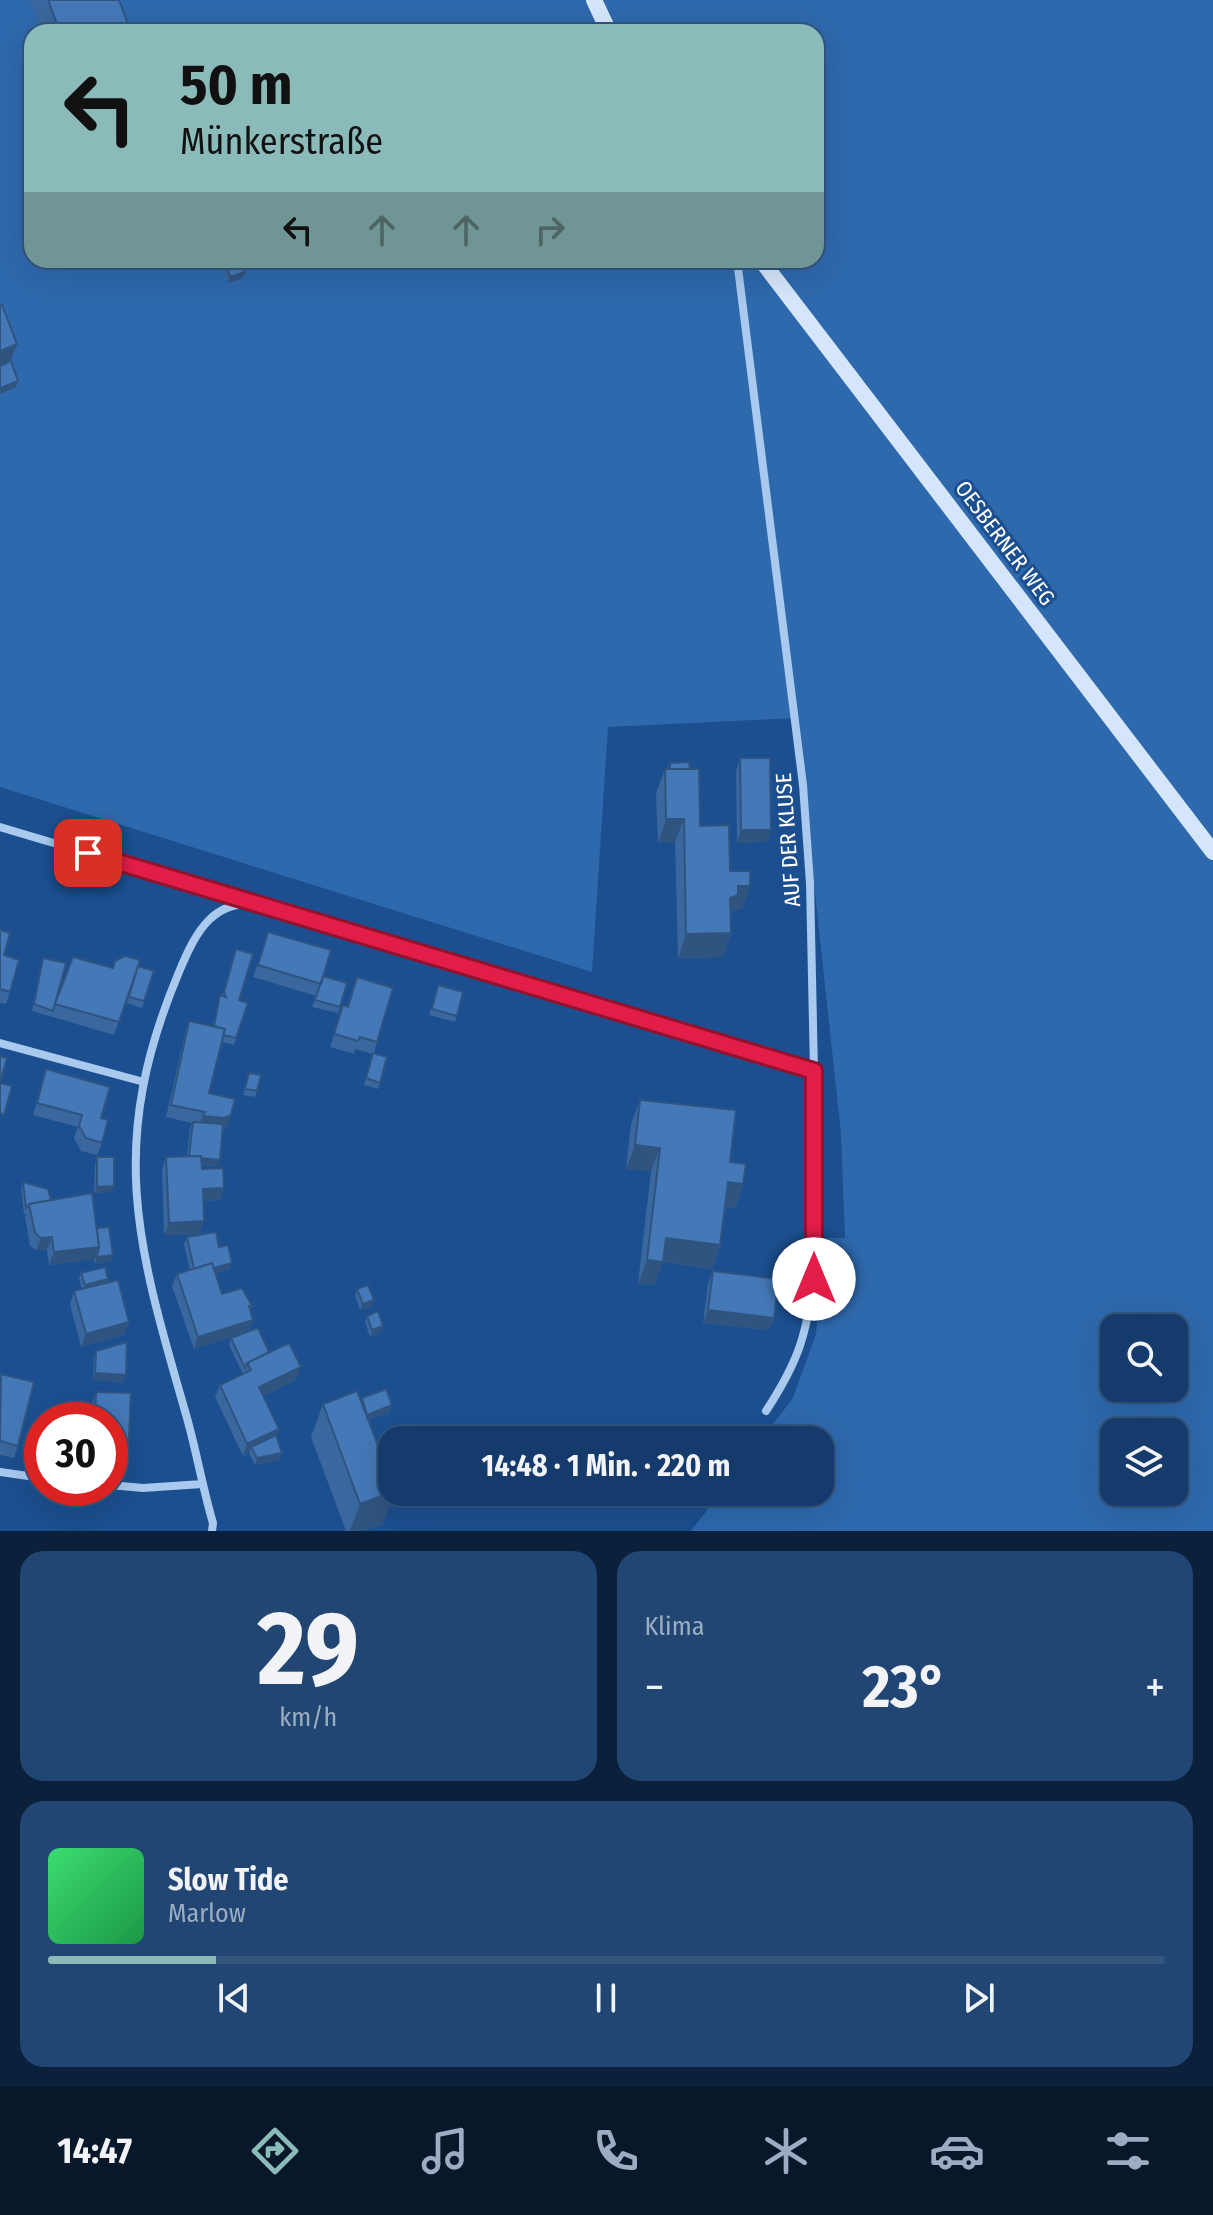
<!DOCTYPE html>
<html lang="de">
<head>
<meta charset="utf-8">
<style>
  :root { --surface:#143b6b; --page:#214673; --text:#f1f3f6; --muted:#9dadc1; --line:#33557e; --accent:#8bbbb9 }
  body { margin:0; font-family:"Fira Sans Condensed",sans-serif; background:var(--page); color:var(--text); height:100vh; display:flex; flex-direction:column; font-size:30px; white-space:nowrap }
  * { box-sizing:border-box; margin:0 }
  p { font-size:26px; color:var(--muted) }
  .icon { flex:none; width:44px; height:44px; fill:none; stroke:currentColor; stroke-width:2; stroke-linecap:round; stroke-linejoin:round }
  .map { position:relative; height:1531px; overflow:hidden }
  .details { display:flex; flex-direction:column; gap:20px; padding:20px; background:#0b203b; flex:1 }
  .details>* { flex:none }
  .hud { position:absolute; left:24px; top:24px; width:800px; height:244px; border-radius:24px; box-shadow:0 8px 32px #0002,0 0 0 2px var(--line); background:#8bbbb9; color:#111; overflow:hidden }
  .fabs { position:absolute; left:1100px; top:1314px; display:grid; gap:16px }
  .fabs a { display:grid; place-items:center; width:88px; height:88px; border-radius:16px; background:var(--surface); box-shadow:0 8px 32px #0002,0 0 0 2px var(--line); font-size:40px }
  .speed { position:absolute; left:24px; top:1402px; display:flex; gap:16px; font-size:40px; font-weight:700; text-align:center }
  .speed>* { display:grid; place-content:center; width:104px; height:104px; border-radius:50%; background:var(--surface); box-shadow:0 8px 32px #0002,0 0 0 2px var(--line); line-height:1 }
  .speed .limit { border:12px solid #d22; background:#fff; color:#111 }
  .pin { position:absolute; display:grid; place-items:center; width:68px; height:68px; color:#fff; margin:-34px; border-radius:16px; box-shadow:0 4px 12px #0006 }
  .me { position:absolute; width:88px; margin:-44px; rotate:0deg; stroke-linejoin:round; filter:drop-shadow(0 0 6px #0008) }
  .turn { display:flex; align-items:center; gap:28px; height:168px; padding:0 24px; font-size:36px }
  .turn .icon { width:104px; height:104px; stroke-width:2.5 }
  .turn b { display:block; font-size:56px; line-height:68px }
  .lanes { display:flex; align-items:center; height:76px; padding:0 24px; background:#0003; justify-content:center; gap:40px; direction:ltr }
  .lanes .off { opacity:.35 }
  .big { font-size:60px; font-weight:700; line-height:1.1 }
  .details .tile { flex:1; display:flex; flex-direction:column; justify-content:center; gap:12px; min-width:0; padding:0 28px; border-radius:24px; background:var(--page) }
  .details .dial { align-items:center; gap:0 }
  .dial b { font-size:104px; line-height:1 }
  .song { display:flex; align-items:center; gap:24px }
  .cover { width:96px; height:96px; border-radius:12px; background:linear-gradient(135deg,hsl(140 70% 55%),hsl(140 70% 35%)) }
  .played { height:8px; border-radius:4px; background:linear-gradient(90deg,var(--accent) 15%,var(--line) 15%) }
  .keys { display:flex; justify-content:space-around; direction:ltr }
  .heat { display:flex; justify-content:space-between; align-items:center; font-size:44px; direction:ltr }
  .details .tiles { flex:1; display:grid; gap:20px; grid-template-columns:1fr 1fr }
  .tile:last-child { grid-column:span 2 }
  .trip { position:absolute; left:378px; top:1426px; width:456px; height:80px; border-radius:24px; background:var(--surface); box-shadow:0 8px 32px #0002,0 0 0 2px var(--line); font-weight:700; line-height:80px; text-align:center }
  .tabs { display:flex; height:128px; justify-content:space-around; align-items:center; background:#08182b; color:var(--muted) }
  .tabs .icon { width:56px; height:56px }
  .tabs .current { color:var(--accent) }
  .tabs b { font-size:36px; color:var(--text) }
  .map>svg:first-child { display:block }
  .green { fill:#2e69ad; fill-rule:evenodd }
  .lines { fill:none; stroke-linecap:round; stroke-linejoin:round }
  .street { stroke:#a9c9ee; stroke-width:8 }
  .secondary { stroke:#d6e6fa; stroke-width:16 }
  .wall { fill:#3a679d }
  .shaded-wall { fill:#305480 }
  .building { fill:#4478b7; stroke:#305480; stroke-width:2 }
  .route-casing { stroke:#92132f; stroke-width:20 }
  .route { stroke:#e11d48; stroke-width:14 }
  .labels { text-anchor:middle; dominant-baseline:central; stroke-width:6; stroke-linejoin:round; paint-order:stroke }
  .street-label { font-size:22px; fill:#fff; stroke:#1b4f8f }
</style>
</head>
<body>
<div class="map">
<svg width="1213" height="1531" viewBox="0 0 1213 1531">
  <rect width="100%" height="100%" fill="#1b4f8f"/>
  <path class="green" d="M0,0H1213V1531H691L721,1492H820V1440H761L793,1398L816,1334L824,1238H845L841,1133L796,718L608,727L592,972L0,787ZM32,32H816V260H32ZM1114,1328H1174V1388H1114ZM1114,1432H1174V1492H1114Z"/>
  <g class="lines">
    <path class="street" d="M737,260L803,785L810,883L814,1071V1279C806,1337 798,1362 766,1411
      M0,827L249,901
      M0,1043L144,1082
      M0,1472L42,1478
      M110,1485L143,1488L202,1484
      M212,1531L213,1523C202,1486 196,1448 185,1411C136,1242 107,1143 179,972C196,931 214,896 265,905L814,1071"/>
    <path class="secondary" d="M594,0L609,32
      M761,260L1213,852"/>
  </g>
  <path class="wall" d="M30,0H119L131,32H42Z
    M223,260H241L245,272L243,278L228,283L221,265Z
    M740,758L767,842L737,843L736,771Z
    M670,763L690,769L700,826L730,871L750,886L742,909L732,910L731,913V933L723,957L678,958L675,842L658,843L656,793L665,769H668Z
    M0,930L10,992L6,1004L0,1003Z
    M268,932L323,976L347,983L338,1013L312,1007L316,996L253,977Z
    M236,949L239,1000L248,1003L234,1045L222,1042L209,1093L227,1127L223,1130L218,1166L201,1165L202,1169L224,1188L220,1200L203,1201L199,1234L164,1235L162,1169L166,1157L187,1156L190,1128L192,1123L166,1117L185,1034L189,1021L213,1026L218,1002L220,995L222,996Z
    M73,957L113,968L138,966L154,971L142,1008L127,1003L134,977L114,1035L32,1011L43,958L53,1010Z
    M357,977L377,1042L374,1053L387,1057L378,1089L364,1085L373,1054L355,1049L354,1054L330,1047L343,1005L347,1006Z
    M438,985L457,1016L455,1022L429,1015Z
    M46,1069L101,1118L102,1143L97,1155L81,1151L74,1138L78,1127L33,1115Z
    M249,1073L257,1091L255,1097L243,1095Z
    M640,1100L730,1162L743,1184L735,1208L725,1207L720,1245L712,1269L663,1262L654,1285L638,1284L651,1171L626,1169L631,1124Z
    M97,1157L112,1192L94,1193L95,1163Z
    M23,1182L97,1228L111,1261L94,1264V1259L49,1265L47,1250H36L30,1246L25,1216L26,1214H24L21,1188Z
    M187,1237L219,1247L230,1269L215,1273L222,1294L252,1306L250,1310L253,1320L248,1332L296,1380L263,1396L279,1429L276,1435L280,1460L255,1465L249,1453L243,1456L215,1397L220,1385L243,1374L229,1345L231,1338L247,1332L194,1349L172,1286L177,1274L190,1270L184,1244Z
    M713,1271L774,1318L769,1330L703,1323L708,1284Z
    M81,1273L108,1279L107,1282L129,1322L124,1335L81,1347L70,1304L74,1291L82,1289L79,1279Z
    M357,1289L374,1300L371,1307L360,1310L355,1295Z
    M367,1316L381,1332L370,1337L365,1322Z
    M96,1351L124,1382L93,1380L94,1357Z
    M0,1376L18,1446L14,1458L0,1455Z
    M96,1392L131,1393L128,1459L123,1471H110V1420H91L92,1404Z
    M361,1400L390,1412L368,1420L383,1524L363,1531H346L311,1437L323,1404Z"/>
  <path class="shaded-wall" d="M82,24L79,32H61Z
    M245,272L243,278L228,283L230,277Z
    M17,344L8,368L0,371V351Z
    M18,381L16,387L0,394V388Z
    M666,819H684L675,842L658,843Z
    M741,830H771L767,842L737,843Z
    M738,886H750L742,909L732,910L729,918L730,898Z
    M731,933L723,957L678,958L686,934Z
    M231,1115L227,1127L221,1131L198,1128L203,1116Z
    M635,1145L660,1148L651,1171L626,1169Z
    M189,1157L220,1160L218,1166L187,1163Z
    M728,1182L743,1184L735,1208L719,1206Z
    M114,1186L112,1192L94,1193L97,1187Z
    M224,1188L220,1200L198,1201L203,1189Z
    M204,1221L199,1234L164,1235L169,1223Z
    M52,1237L47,1250H36L41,1238Z
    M666,1238L720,1245L712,1269L663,1262L654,1285L638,1284L647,1260Z
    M99,1247L95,1259L49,1265L54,1252Z
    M113,1255L111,1261L94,1264L97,1257Z
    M232,1263L230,1269L192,1280L195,1274Z
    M108,1279L106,1285L83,1291L85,1285Z
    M374,1300L371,1307L360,1310L363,1304Z
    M708,1310L774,1318L769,1330L703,1323Z
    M253,1320L248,1332L194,1349L198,1337Z
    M129,1322L124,1335L81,1347L86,1334Z
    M383,1326L381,1332L370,1337L372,1330Z
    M301,1367L296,1380L255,1400L259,1387Z
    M95,1373L126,1375L124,1382L93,1380Z
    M392,1405L390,1412L365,1421L367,1415Z
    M279,1429L274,1442L251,1447L249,1453L243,1456L247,1444Z
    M282,1453L280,1460L255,1465L257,1458Z
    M110,1458L128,1459L123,1471H110Z
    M392,1492H395L383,1524L363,1531H350L360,1504Z"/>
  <path class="building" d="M48,0H119L131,32H85L82,24L60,32Z
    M224,260H241L245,272L230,277Z
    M2,305L17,344L0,351V306Z
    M11,361L18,381L0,388V366Z
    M740,758H770L771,830H741Z
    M689,762L690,769H670V763Z
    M665,769H699L700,826L729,825L730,871H750V886H738V895L730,898L731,933L686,934L684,819H666Z
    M0,930L10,933L4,955L19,960L10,992L0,989Z
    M268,932L331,950L321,984L258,965Z
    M236,949L253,954L239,1000L248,1003L236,1038L223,1035L225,1029L214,1026L220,995L226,997L224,992Z
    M125,956L140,960L119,1022L55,1004L73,957L113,968L115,961Z
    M43,958L66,963L53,1011L34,1004Z
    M138,966L154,971L144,1001L129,997Z
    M323,976L347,983L340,1007L315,1000Z
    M357,977L393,988L377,1042L360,1037L358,1041L334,1034L343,1005L348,1007Z
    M438,985L463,992L457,1016L432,1009Z
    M189,1021L225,1029L209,1093L235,1099L231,1115L225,1118L203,1116L205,1112L171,1105Z
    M373,1053L387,1057L380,1083L366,1078Z
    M0,1056L7,1058L0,1083Z
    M46,1069L110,1087L101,1118L108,1120L102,1143L86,1138L79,1126L82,1115L37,1103Z
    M249,1073L261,1075L257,1091L245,1089Z
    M0,1083L12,1086L4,1115L0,1113Z
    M640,1100L736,1110L730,1162L746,1164L743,1184L728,1182L720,1245L666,1238L663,1262L647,1260L660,1148L635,1145Z
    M193,1122L223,1124L220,1160L201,1158V1156H189Z
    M201,1156L202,1169L223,1168L224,1188L203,1189L204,1221L169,1223L166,1157Z
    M97,1157H114V1186L97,1187Z
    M23,1182L48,1189L51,1200L29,1204L28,1207L26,1208Z
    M92,1193L99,1247L54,1252L52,1237L41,1238L35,1233L29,1204Z
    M109,1227L113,1255L97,1257L99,1247L97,1228Z
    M216,1232L219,1247L228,1245L232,1263L214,1268L212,1263L194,1269L187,1237Z
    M212,1263L222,1294L242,1288L252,1306H249L253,1320L198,1337L177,1274Z
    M105,1267L108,1279L85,1285L81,1273Z
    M713,1271L779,1279L774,1318L708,1310Z
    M118,1280L129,1322L86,1334L74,1291Z
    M368,1285L374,1300L363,1304L357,1289Z
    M378,1311L383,1326L372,1330L367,1316Z
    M258,1328L269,1352L247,1363L245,1368L231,1338Z
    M127,1342L126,1375L95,1373L96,1351Z
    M289,1343L301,1367L259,1387L279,1429L247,1444L220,1385L251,1370L247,1363Z
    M1,1374L34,1382L18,1446L0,1441Z
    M386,1389L392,1405L367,1415L362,1398Z
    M357,1391L392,1482V1492L360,1504L323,1404Z
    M96,1392L131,1393L128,1459L110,1458V1420H95Z
    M276,1435L282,1453L257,1458L251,1447Z"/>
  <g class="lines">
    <defs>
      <path id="route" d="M88,853L814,1071V1279"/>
    </defs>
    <use href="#route" class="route-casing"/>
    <use href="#route" class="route"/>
  </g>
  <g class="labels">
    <g class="street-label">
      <text transform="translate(1005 543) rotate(53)">OESBERNER WEG</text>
      <text transform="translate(788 840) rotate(-94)">AUF DER KLUSE</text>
    </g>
  </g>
</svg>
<div class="fabs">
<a><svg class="icon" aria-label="search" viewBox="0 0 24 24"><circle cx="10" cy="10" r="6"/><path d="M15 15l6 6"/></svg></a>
<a><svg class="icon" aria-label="layers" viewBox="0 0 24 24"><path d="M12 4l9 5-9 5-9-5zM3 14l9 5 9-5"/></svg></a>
</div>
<div class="speed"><div class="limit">30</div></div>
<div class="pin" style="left:88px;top:853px;background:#d93025"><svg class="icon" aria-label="arrive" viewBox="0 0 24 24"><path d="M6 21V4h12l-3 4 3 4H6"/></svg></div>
<svg class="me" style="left:814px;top:1279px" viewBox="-20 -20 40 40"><circle r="19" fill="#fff"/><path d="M0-13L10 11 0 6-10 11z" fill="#e11d48"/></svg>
<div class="trip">14:48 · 1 Min. · 220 m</div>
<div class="hud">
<div class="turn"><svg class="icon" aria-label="left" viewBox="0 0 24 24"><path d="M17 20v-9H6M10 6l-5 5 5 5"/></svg><div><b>50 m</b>Münkerstraße</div></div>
<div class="lanes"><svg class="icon" aria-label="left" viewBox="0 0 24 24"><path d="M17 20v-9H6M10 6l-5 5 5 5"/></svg><svg class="icon off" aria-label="ahead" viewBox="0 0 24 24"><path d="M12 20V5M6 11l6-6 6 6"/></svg><svg class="icon off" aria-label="ahead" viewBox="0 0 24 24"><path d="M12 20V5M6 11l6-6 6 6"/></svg><svg class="icon off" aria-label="right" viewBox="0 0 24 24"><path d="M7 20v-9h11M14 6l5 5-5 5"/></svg></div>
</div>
</div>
<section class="details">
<div class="tiles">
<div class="tile dial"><b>29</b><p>km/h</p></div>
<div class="tile"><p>Klima</p>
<div class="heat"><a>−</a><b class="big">23°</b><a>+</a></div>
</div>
<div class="tile">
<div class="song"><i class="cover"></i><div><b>Slow Tide</b><p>Marlow</p></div></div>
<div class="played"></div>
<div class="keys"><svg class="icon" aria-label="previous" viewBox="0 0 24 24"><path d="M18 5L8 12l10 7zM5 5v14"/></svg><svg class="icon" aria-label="pause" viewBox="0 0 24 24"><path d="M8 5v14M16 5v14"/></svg><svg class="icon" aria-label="next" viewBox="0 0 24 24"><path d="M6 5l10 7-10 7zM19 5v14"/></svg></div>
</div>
</div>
</section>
<nav class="tabs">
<b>14:47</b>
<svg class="icon current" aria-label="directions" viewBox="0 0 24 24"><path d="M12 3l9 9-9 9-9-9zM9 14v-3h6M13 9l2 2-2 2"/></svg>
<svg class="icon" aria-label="music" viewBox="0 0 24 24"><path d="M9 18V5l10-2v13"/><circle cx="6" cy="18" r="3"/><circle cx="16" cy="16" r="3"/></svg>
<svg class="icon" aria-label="phone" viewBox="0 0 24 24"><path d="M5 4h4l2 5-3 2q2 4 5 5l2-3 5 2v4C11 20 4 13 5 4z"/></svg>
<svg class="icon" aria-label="climate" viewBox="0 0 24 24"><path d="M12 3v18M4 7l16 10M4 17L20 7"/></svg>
<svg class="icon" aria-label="car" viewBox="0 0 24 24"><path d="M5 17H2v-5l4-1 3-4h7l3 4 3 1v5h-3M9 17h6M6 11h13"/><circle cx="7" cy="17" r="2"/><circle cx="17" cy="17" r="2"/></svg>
<svg class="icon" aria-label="filters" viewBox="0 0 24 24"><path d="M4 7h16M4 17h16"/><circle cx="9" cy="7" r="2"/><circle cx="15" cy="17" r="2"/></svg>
</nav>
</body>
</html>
